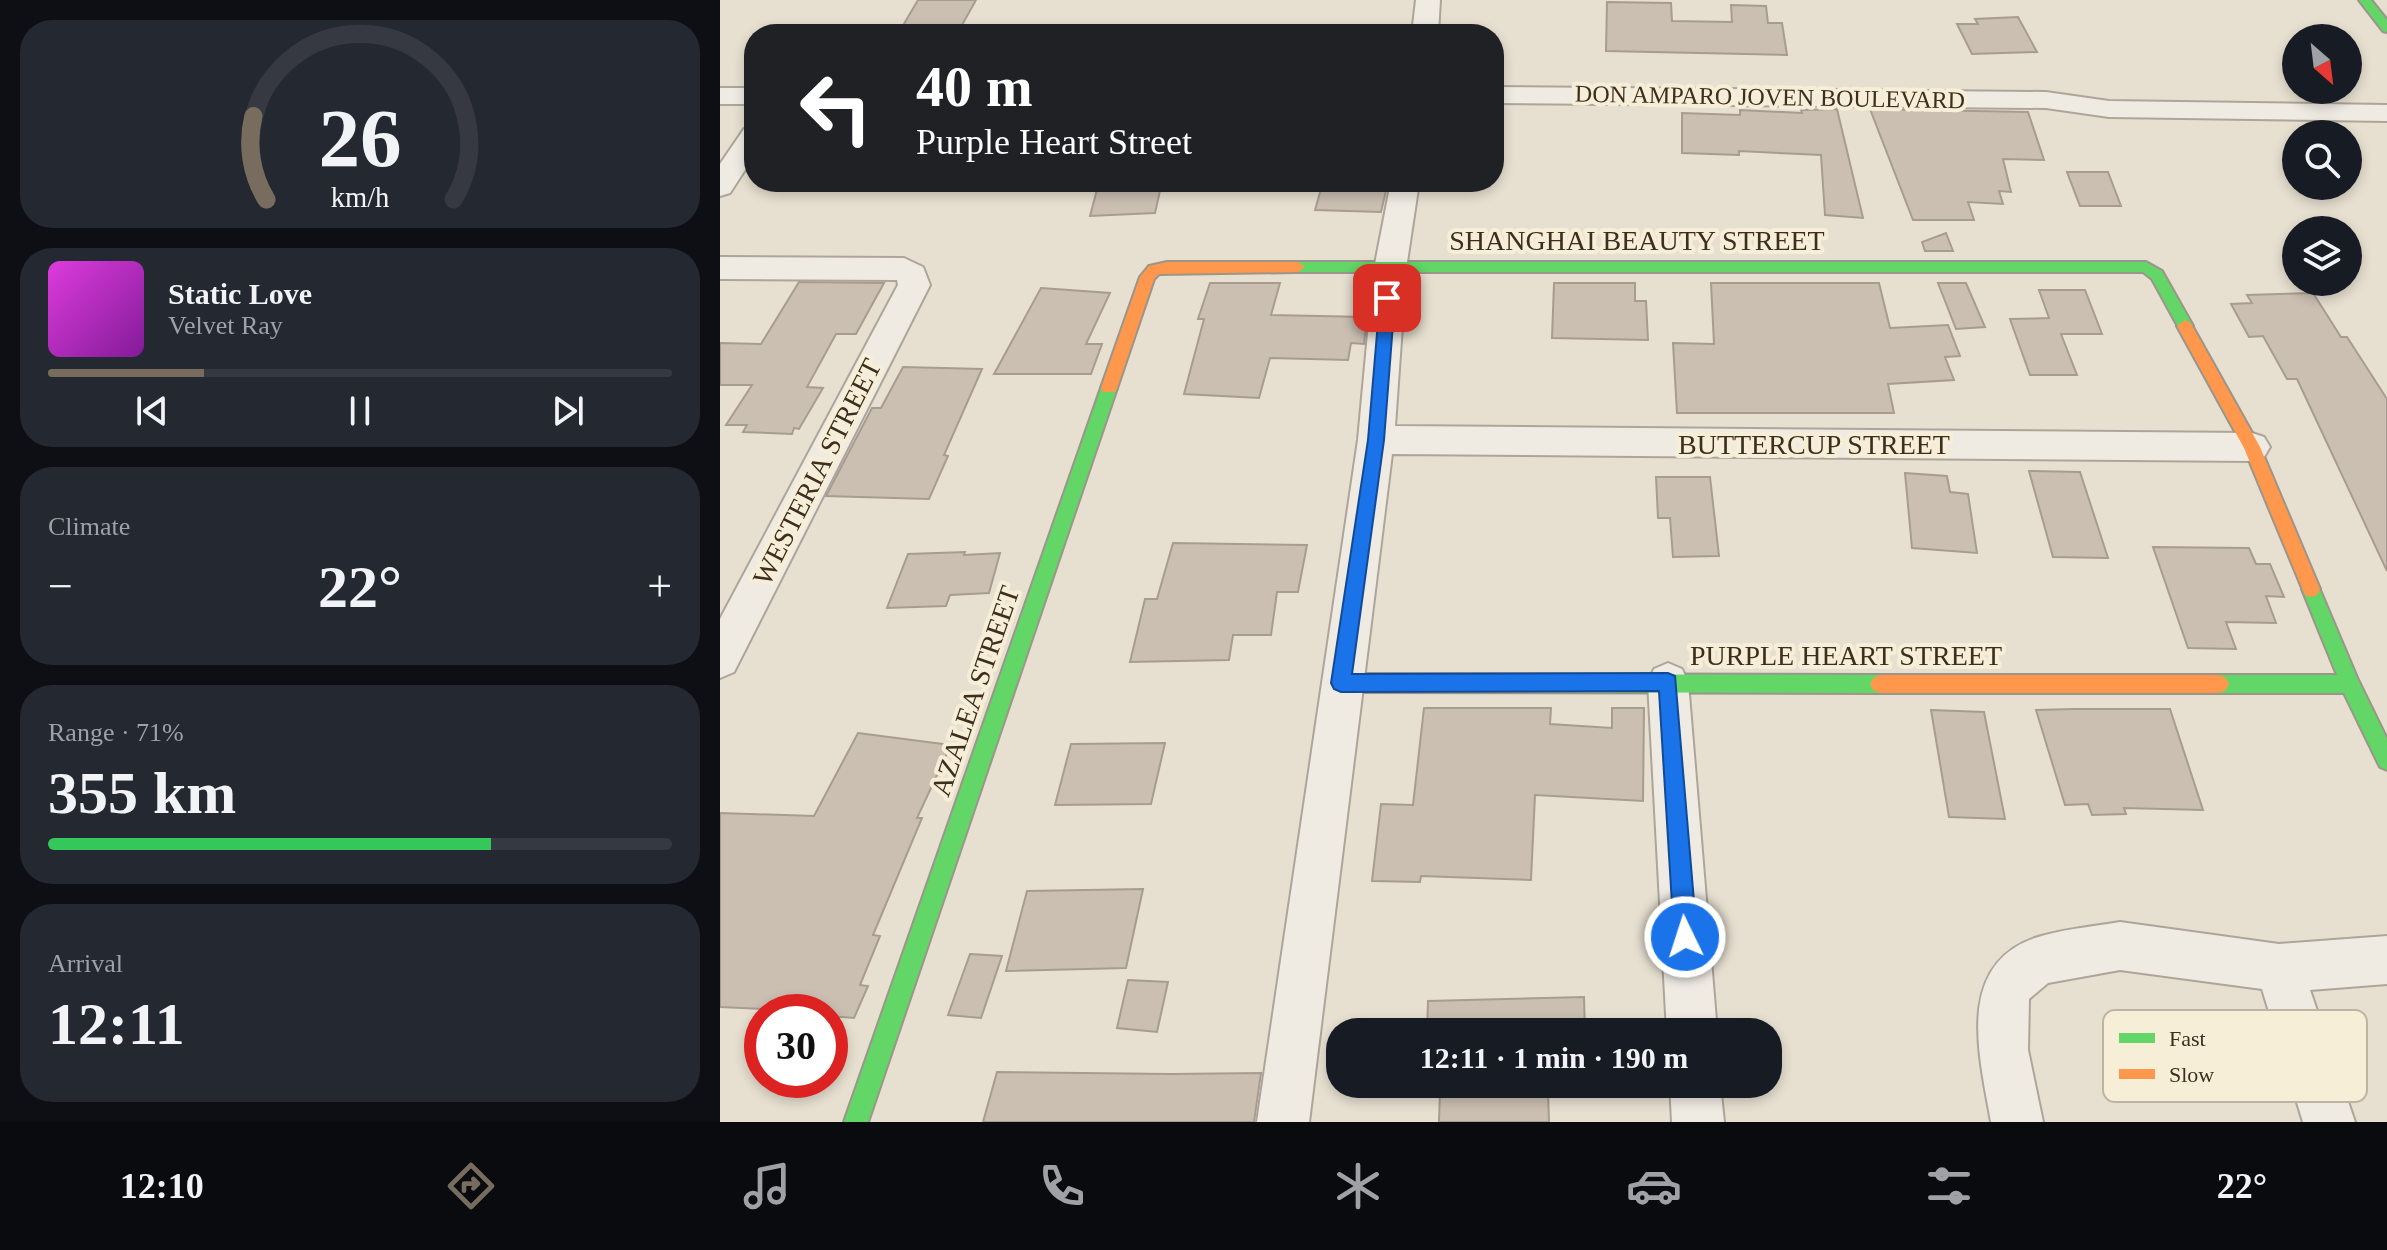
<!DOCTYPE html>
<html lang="en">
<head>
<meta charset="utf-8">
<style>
  :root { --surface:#171b24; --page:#242831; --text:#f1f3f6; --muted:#9ea1a6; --line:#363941; --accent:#786c5e }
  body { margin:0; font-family:"Times New Roman",serif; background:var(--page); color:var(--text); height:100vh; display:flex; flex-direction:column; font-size:30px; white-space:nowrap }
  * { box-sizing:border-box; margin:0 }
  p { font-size:26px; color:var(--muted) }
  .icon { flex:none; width:44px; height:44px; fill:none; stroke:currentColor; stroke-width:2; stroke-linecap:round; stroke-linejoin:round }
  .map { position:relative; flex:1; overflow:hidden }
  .side { display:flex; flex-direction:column; gap:20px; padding:20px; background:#0d0f14; width:720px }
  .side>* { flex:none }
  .guide { position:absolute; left:24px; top:24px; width:760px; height:168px; border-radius:32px; box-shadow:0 4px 12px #0003; background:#202124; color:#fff; overflow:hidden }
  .needle { width:52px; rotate:152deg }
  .fabs { position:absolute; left:1562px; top:24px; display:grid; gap:16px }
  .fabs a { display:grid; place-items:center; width:80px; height:80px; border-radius:50%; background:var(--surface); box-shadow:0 4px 12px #0003; font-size:40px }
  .speed { position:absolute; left:24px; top:994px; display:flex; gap:16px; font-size:40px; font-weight:700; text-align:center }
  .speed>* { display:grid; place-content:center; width:104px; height:104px; border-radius:50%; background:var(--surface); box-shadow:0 4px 12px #0003; line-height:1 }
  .speed .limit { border:12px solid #d22; background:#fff; color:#111 }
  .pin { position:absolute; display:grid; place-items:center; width:68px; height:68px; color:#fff; margin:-34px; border-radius:16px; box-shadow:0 4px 12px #0006 }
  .me { position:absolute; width:88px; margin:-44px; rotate:356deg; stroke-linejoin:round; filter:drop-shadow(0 0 6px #0008) }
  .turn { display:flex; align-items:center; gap:28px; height:168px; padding:0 40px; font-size:36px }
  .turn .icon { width:104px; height:104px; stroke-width:2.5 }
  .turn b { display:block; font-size:56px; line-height:68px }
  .big { font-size:60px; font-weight:800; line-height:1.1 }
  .side .tile { flex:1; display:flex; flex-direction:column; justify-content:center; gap:12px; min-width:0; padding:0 28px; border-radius:32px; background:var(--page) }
  .side .dial { align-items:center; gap:0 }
  .dial svg { height:208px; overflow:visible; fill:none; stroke:var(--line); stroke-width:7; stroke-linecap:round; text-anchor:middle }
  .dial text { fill:var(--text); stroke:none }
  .song { display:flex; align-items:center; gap:24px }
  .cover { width:96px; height:96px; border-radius:12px; background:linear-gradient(135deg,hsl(300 70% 55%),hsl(290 70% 35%)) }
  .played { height:8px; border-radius:4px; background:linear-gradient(90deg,var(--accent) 25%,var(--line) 25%) }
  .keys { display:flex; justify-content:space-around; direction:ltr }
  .heat { display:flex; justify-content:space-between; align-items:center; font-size:44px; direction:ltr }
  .charge { height:12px; border-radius:6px; background:linear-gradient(90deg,#34c759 71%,var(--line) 0) }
  .trip { position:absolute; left:606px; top:1018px; width:456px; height:80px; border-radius:32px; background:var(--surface); box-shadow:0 4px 12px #0003; font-weight:800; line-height:80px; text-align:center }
  .tabs { display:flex; height:128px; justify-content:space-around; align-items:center; background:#090b0e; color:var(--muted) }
  .tabs .icon { width:56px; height:56px }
  .tabs .current { color:var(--accent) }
  .tabs b { font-size:36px; color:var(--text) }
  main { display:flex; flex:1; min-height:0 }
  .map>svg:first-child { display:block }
  .building { fill:#cbbfb2; stroke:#a89c90; stroke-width:2 }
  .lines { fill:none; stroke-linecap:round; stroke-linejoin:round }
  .street-casing { stroke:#ada599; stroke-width:4 }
  .fast-casing { stroke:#9c958a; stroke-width:4 }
  .slow-casing { stroke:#9c958a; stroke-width:4 }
  .street { fill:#efebe3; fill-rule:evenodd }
  .fast { fill:#63d668; fill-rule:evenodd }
  .slow { fill:#ff974d; fill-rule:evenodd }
  .route { fill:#1a73e8; stroke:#114b97; stroke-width:2 }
  .labels { text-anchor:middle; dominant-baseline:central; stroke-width:8; stroke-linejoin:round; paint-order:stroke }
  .far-street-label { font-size:24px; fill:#3d2e20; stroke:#f7eed8 }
  .street-label { font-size:28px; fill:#3d2e20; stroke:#f7eed8 }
  .key { fill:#f7eed8; stroke:#bfb4a1; stroke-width:2 }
  .key-label { font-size:22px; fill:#3d2e20 }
</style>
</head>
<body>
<main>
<section class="side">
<div class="tile dial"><svg viewBox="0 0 100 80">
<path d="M14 69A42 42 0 1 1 86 69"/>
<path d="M14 69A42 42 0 0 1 9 37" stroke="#786c5e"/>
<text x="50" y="56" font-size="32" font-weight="700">26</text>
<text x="50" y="72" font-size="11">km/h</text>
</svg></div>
<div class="tile">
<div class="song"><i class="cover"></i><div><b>Static Love</b><p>Velvet Ray</p></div></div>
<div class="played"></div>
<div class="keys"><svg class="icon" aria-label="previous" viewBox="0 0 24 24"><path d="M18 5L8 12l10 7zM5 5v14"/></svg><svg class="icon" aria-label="pause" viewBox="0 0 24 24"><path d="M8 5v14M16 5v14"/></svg><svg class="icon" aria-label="next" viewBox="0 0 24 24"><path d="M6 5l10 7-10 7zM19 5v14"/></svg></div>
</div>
<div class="tile"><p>Climate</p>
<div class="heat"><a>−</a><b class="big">22°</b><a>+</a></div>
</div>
<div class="tile"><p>Range · 71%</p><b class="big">355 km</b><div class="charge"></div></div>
<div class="tile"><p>Arrival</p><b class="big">12:11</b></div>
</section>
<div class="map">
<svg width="1667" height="1122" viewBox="0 0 1667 1122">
  <rect width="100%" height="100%" fill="#e7e0d1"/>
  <path class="building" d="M198,0H256L237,34H178Z
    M887,2L951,3L952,21L1012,22L1011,5L1046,6L1048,23H1062L1067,55L886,51Z
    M1298,17L1317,52L1252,54L1237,24H1258L1255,19Z
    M1117,109L1143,218L1105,215L1101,155L1019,151V155L962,153V113L1020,115V110L1082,113L1081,110Z
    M1150,109L1308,112L1324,160L1283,159L1291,192L1279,191L1283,204L1248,202L1254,220H1193Z
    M1347,172H1388L1401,206H1360Z
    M379,182H442L435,213L370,216Z
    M603,182H668L661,212L595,210Z
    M1226,233L1233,251H1205L1202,242Z
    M79,282L164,283L136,334H116L87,387L103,388L79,429L74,428L72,434L23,432L27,425H6L32,385H0V343L41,344Z
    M490,283H560L551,315L647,317L644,344L631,343L628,360L550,358L539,398L464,394L484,319H478Z
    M834,283H915V301H926L928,340L832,338Z
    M991,283H1159L1170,328L1228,325L1240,356L1225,357L1234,380L1168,384L1174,413H957L953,343L994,344Z
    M1218,283H1246L1265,327L1236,329Z
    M321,288L390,293L366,344H382L371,374H274Z
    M1319,290H1365L1382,334H1341L1357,375H1310L1290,319L1329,318Z
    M1593,293L1621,337H1627L1667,399V571L1577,379H1567L1543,336L1529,337L1511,304L1532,303L1527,295Z
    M183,367L262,369L224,455L228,456L209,499L106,496L152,408H161Z
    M1309,471L1360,472L1388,558L1333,557Z
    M1185,473L1227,476L1230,492L1248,494L1257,553L1192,548Z
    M936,477H990L999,556L953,557L950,518H938Z
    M453,543L587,545L578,592H557L551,635H513L509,660L410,662L425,599H437Z
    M1433,547L1529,548L1536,564H1550L1564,597L1546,596L1556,623L1506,622L1516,649L1468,648Z
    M245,552L244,555L280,553L269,593L230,595L226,606L167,608L188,554Z
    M704,708H831L830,724L892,728V708H924L923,801L815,795L811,880L701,876L700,882L652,881L661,804L693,805Z
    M1354,709H1450L1483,810L1404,808L1406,814L1372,815L1368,804L1345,805L1316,710Z
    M1211,710L1264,712L1285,819L1229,817Z
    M138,733L231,745L197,818H202L153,935L160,936L140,985L148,986L134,1018L110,1016V1012L0,1007V813L94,816Z
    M445,743L431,804L335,805L351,744Z
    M423,889L406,968L286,971L307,891Z
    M250,954L282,956L261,1018L228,1015Z
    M408,980L448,982L437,1032L397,1028Z
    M864,997L865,1032H707L708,1001Z
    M277,1072L451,1074L541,1073L534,1122H263Z
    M704,1084H833L834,1088L828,1089L829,1122H719L720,1091L704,1092Z"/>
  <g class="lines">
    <defs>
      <path id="street" d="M696,0H720L718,34H692Z
        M774,87L1326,92L1389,101L1667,105V121L1389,117L1326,108L774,103Z
        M0,88H34V104H0Z
        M34,126V156L10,193L0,196V164L24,129Z
        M671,182H699L686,269L675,426L1532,433L1544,437L1550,447L1544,457L1532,461L672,454L589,1122H537L638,440L654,269Z
        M0,257L184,258L203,267L210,285L14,672L0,678V619L178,285L177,280L0,279Z
        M948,663L962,669L968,682L997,1032H947L928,682L934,669Z
        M1400,922L1559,944L1667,936V984L1590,990L1635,1122H1583L1542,989L1400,970L1328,983L1309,999L1308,1050L1323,1122H1271C1260,1058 1234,966 1315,938C1341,929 1372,927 1400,922Z
        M950,1084H1000L1004,1122H952Z"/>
      <path id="fast" d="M1639,0H1651L1667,20V32L1663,31Z
        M578,262H1426L1442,271L1473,326L1465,332L1460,330L1432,279L1423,272H578L571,267Z
        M389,382L397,388L148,1122H124L381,388Z
        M1591,581L1597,583L1638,680L1667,739V770L1660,767L1624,693H1499L1492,690L1489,684L1492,678L1499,675H1617L1582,589L1585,583Z
        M621,674L1160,675L1167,678L1170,684L1167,690L1160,693L621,692L614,689L611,683L614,677Z"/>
      <path id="slow" d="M447,262H578L585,267L578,272L439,274L434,279L397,388L395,392H383L381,388L420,277L429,266Z
        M1465,320L1470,322L1540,447L1600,589L1597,595L1591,597L1585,595L1524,448L1457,326Z
        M1160,675H1499L1506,678L1509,684L1506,690L1499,693H1160L1153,690L1150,684L1153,678Z"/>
    </defs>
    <use href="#street" class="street-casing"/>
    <use href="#fast" class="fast-casing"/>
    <use href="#slow" class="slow-casing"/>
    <use href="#street" class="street"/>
    <use href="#fast" class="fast"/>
    <use href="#slow" class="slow"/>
  </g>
  <path class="route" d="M667,292L675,298L664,440L632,674L948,673L955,676L977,937L973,945L965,948L957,945L954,937L939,691L621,692L614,689L611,683L648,440L660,298Z"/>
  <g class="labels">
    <g class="far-street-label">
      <text transform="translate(1050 97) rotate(1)">DON AMPARO JOVEN BOULEVARD</text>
    </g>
    <g class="street-label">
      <text x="917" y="240">SHANGHAI BEAUTY STREET</text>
      <text x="1094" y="444">BUTTERCUP STREET</text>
      <text transform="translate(97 472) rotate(-63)">WESTERIA STREET</text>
      <text x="1126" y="655">PURPLE HEART STREET</text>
      <text transform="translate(255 691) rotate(-71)">AZALEA STREET</text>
    </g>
  </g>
  <rect x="1383" y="1010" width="264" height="92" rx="12" class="key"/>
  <rect x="1399" y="1033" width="36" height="10" fill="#63d668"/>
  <rect x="1399" y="1069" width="36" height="10" fill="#ff974d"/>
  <g class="key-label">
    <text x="1449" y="1046">Fast</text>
    <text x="1449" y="1082">Slow</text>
  </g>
</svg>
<div class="fabs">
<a><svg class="needle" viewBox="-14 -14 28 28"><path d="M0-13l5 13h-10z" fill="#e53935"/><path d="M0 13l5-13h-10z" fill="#9ea1a6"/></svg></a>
<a><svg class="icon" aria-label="search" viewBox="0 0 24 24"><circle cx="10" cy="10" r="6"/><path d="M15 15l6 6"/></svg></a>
<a><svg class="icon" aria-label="layers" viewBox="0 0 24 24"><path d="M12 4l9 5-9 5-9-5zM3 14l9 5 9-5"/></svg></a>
</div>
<div class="speed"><div class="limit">30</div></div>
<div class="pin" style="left:667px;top:298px;background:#d93025"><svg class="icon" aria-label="arrive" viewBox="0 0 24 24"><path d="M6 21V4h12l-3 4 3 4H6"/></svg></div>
<svg class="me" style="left:965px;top:937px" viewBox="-20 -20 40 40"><circle r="17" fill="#1a73e8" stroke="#fff" stroke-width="3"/><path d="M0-11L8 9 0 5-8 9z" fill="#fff"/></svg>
<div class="trip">12:11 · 1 min · 190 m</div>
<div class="guide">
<div class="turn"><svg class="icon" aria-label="left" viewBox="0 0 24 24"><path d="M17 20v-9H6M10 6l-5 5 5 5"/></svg><div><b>40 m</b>Purple Heart Street</div></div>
</div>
</div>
</main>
<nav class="tabs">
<b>12:10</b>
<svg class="icon current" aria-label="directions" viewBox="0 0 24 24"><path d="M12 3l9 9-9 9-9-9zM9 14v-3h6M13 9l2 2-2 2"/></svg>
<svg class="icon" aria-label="music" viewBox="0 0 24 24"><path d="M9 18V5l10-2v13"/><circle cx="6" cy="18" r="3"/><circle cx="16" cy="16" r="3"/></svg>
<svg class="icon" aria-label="phone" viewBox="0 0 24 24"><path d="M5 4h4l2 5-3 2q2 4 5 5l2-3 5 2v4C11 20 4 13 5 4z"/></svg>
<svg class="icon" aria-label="climate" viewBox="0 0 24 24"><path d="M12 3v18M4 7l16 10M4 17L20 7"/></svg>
<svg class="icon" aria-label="car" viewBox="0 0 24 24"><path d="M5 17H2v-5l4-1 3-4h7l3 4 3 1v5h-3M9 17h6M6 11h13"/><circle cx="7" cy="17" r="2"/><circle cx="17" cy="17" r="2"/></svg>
<svg class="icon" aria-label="filters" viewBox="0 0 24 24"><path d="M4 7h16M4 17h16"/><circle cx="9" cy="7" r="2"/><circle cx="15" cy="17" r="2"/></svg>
<b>22°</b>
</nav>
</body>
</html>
